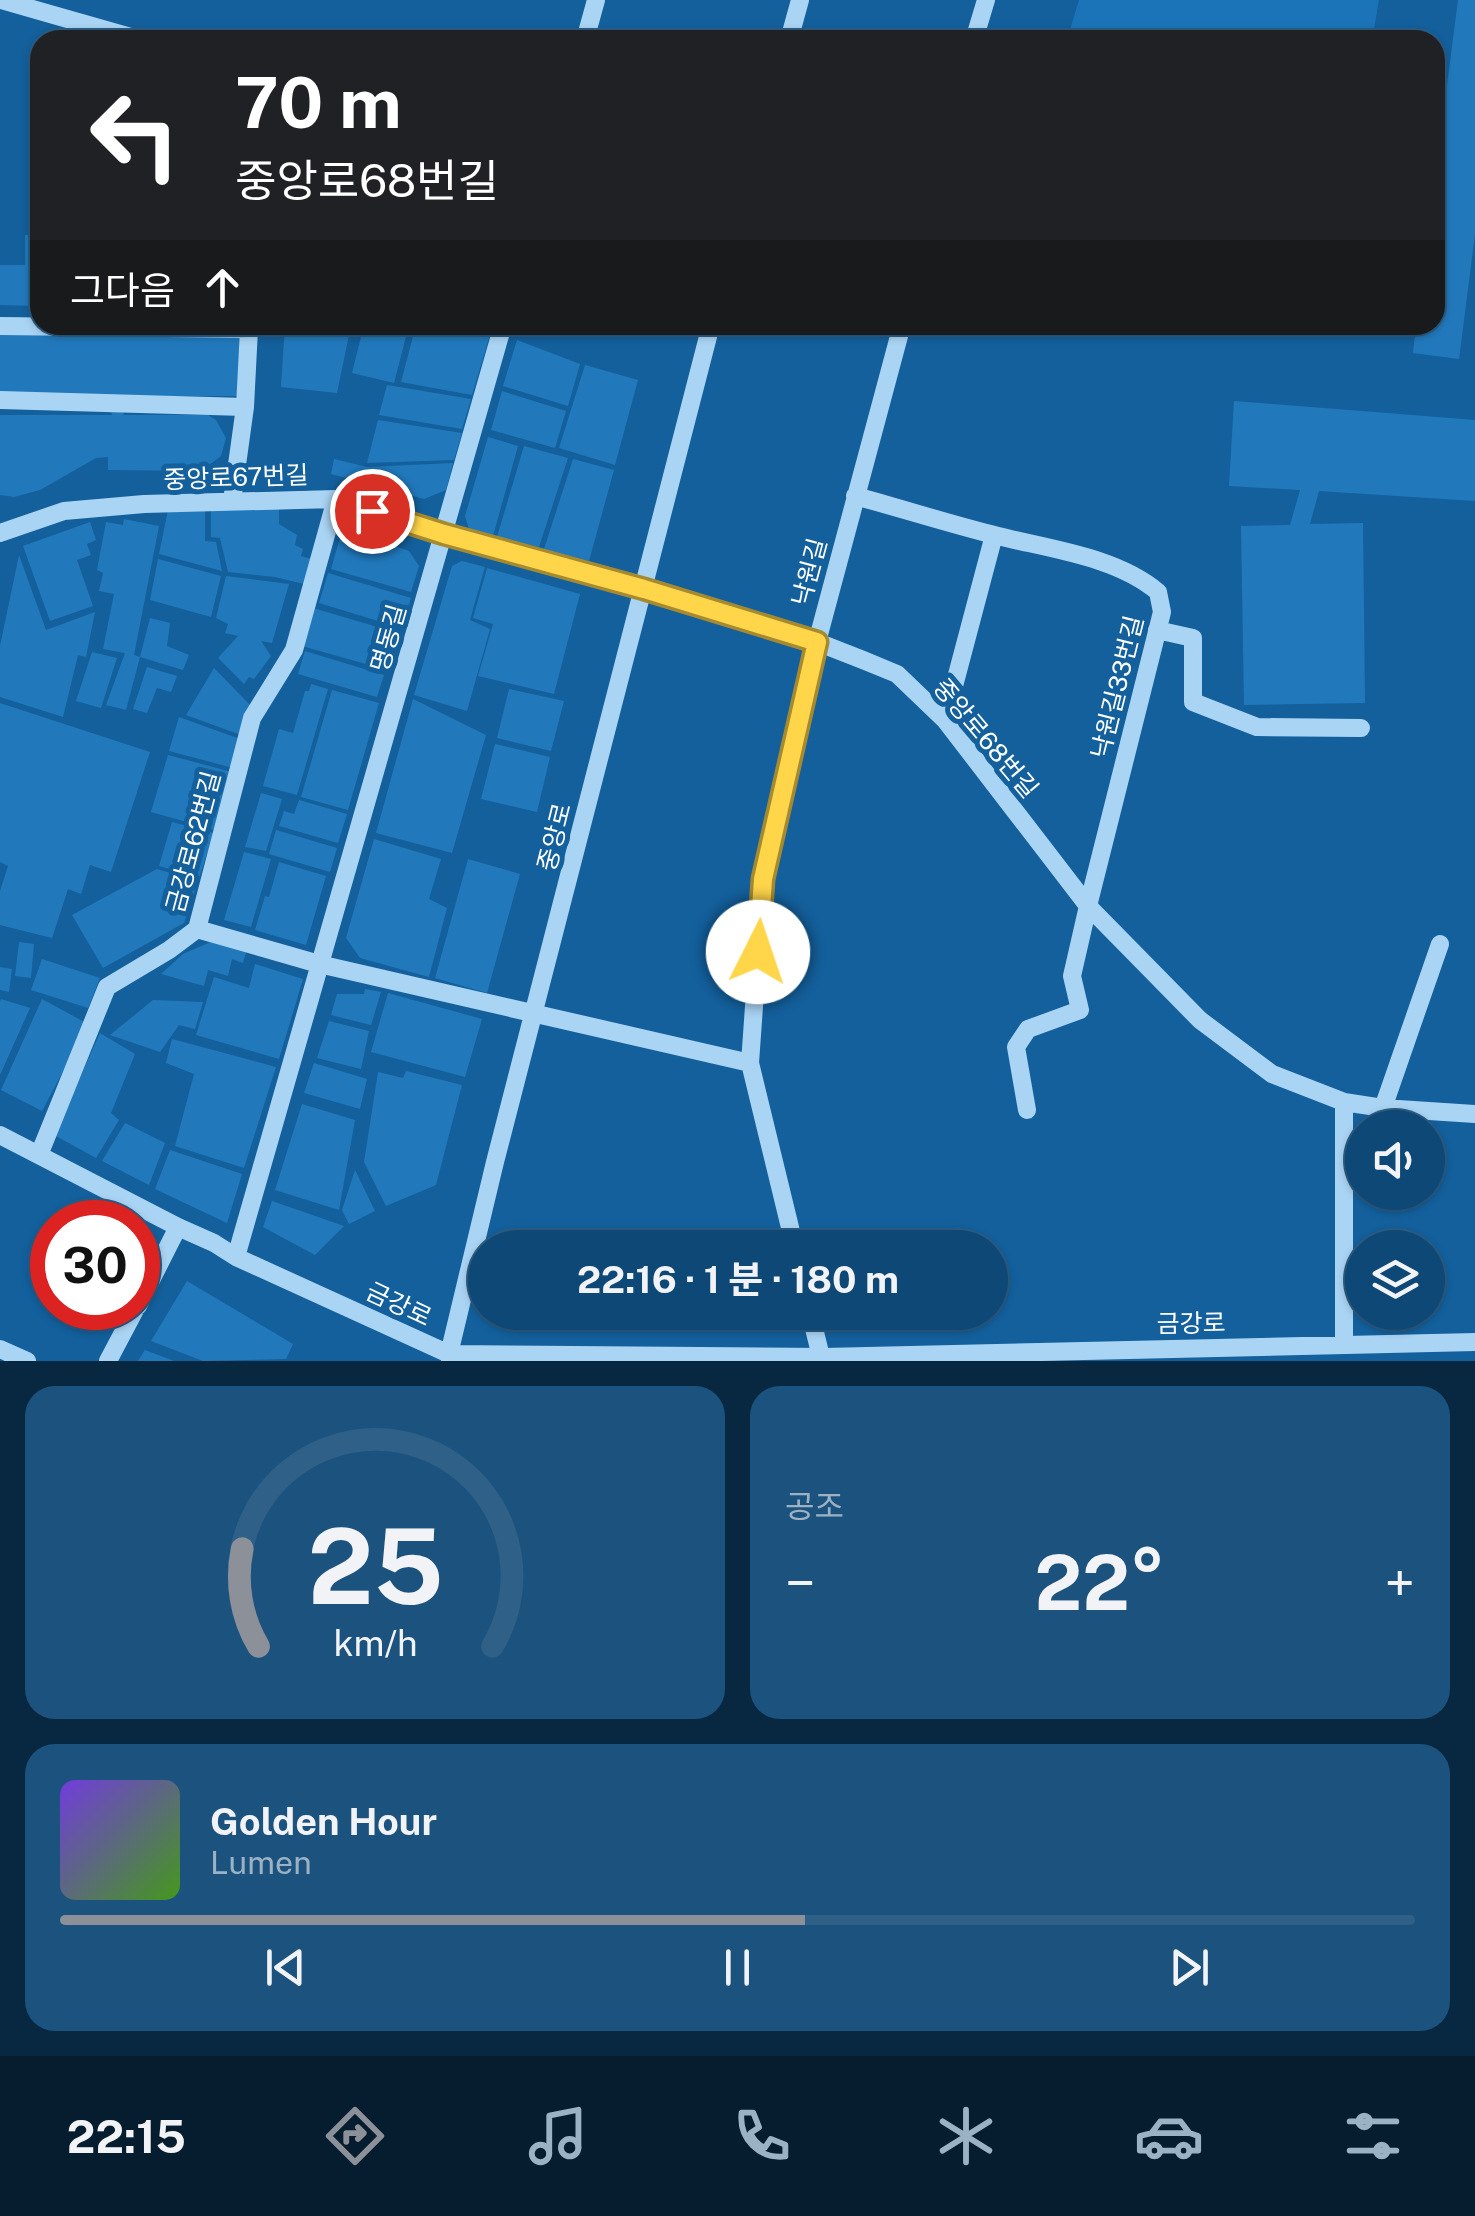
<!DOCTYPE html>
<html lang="ko">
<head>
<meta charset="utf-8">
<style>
  :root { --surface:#0e4876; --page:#1c527e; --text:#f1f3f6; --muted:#9bb2c5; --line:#2e6088; --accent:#8c9099 }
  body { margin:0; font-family:"Public Sans","Noto Sans KR",sans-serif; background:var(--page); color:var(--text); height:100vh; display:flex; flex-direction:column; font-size:38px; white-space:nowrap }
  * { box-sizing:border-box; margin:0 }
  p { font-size:32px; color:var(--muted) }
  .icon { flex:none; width:55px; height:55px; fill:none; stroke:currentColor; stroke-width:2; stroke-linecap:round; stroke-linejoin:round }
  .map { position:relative; height:1361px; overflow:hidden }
  .details { display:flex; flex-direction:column; gap:25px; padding:25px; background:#082841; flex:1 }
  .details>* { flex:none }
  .guide { position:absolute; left:30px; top:30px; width:1415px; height:305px; border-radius:30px; box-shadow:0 2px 8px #0004,0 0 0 2px var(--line); background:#202124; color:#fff; overflow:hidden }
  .buttons { position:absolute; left:1345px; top:1110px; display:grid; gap:20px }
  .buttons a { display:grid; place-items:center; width:100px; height:100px; border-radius:50%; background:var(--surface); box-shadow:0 2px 8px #0004,0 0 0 2px var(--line); font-size:50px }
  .speed { position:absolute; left:30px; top:1200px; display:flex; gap:20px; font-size:50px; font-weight:700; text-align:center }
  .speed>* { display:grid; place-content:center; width:130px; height:130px; border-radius:50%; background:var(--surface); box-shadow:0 2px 8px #0004,0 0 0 2px var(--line); line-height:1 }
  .speed .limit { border:15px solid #d22; background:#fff; color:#111 }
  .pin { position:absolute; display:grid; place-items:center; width:85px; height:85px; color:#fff; margin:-42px; border:5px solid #fff; border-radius:50%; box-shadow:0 2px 10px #0007 }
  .me { position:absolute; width:110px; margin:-55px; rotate:4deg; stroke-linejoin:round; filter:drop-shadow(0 0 8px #0008) }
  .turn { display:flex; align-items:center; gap:35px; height:210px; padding:0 40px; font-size:45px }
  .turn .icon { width:130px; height:130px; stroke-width:2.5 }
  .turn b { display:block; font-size:70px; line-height:85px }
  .then { display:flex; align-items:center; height:95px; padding:0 40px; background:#0003; gap:20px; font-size:38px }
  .big { font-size:75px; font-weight:700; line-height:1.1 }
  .details .tile { flex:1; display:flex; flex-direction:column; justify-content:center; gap:15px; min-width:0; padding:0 35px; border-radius:30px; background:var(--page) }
  .details .dial { align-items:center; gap:0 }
  .dial svg { height:260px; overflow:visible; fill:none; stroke:var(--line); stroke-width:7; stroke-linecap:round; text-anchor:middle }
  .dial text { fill:var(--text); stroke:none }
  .song { display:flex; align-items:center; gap:30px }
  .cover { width:120px; height:120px; border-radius:15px; background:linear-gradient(135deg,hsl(260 70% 55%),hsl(100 70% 35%)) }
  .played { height:10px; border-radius:5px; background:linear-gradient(90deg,var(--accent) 55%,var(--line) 55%) }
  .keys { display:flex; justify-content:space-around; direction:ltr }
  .heat { display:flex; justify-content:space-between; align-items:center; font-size:55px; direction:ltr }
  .details .tiles { flex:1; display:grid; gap:25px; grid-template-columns:1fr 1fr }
  .tile:last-child { grid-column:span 2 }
  .trip { position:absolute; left:468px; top:1230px; width:540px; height:100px; border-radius:50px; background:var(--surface); box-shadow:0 2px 8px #0004,0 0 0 2px var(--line); font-weight:700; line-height:100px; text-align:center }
  .tabs { display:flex; height:160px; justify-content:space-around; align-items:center; background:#061d2f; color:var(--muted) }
  .tabs .icon { width:70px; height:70px }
  .tabs .selected { color:var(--accent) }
  .tabs b { font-size:45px; color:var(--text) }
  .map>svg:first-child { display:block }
  .green { fill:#1b74b8 }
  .building { fill:#2179bc }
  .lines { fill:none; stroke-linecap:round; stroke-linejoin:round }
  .minor { stroke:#aad4f4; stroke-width:18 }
  .route-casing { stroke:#a68a30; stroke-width:25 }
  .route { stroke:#ffd54a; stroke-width:18 }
  .labels { text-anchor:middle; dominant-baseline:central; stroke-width:10; stroke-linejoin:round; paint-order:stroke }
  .street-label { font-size:25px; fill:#fff; stroke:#13609d }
</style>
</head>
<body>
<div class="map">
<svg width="1475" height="1361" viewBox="0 0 1475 1361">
  <rect width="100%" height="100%" fill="#13609d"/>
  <path class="green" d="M1079,0H1379L1372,40H1067Z"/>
  <path class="building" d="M1458,0H1475V234L1459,359L1413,353L1416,325H1435V178Z
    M25,235H40V306L0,305V265H25Z
    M285,325H351L337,393L281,387Z
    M364,325H409L394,383L352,373Z
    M416,325H479L492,328L472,395L401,382Z
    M0,334L240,335L237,396H119L124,415H208L216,420L226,438L221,456L205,468L194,471L108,470V457L96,458L40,490L14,497L0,495V415H112L107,396H0Z
    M517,340L580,364L568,406L503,386Z
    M585,365L638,380L615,465L559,448Z
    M387,385L471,399L462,429L379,415Z
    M502,391L566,411L555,448L491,430Z
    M1234,401L1475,420V501L1319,491L1310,524L1363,523L1365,703L1244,705L1241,526L1290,525L1300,490L1229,486Z
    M378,420L462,433L454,460L367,463Z
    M488,437L518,446L493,536L469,529L465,516Z
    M524,446L568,458L539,547L497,537Z
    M334,459L367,467L453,463L446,490L424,499L331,474Z
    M573,459L614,470L589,561L544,549Z
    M169,505L205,506V541L216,542L222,571L159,554Z
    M211,506L279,509V524L297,535L295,545L303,549L301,556L312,559L304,584L275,577L228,572L220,538L211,537Z
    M124,519L159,526L134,655L140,657L126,710L106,705L125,653L103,649L114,594L99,591L103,573L97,570L106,522L123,525Z
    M90,522L96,540L87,544L91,555L77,560L93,606L50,621L23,546Z
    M343,527L409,551L419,566L411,592L331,569Z
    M19,555L46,630L95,612L86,657L78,655L63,717L0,697V646Z
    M158,559L221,576L211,617L150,600Z
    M462,561L485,567L470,620L490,629L467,711L414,695L452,566Z
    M487,568L580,594L554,694L478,676L493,624L473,618Z
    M328,573L411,598L401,628L319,603Z
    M226,576L289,584L272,643L261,641L271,656L254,679L249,677L244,684L218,658L238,636L225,633L228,624L216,618Z
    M313,608L398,633L387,670L302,646Z
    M150,618L170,623L167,646L189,655L183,670L140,657Z
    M305,651L384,675L377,697L298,674Z
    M92,652L117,658L101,708L76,701Z
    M147,667L177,676L171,692L157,688L147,713L133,709Z
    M214,668L251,706L241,735L186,715Z
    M311,684L328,689L297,795L263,786L279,729L293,733L305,691H309Z
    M509,689L564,701L551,751L497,738Z
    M332,690L379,703L348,810L301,797Z
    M413,699L486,735L452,853L376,833Z
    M0,703L150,752L111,872L90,865L81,894L68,889L52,938L0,925V891L8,866L0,862Z
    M179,717L240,739L233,768L169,751Z
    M495,744L550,757L537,812L481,799Z
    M168,755L232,772L215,830L151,812Z
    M261,793L282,799L266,851L245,847Z
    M299,800L347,814L338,843L279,826L284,811L294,814Z
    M172,822L214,833L199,878L159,866Z
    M276,830L337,848L330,872L269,854Z
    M374,839L441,859L429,899L447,908L429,977L360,958L346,938Z
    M244,852L271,859L251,927L224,920Z
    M468,859L520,874L487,993L435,978Z
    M279,862L326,876L306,945L255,930L265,896L269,897Z
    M157,869L198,881L184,923L103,968L72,915Z
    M215,940L247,949L243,963L232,959L228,976L208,970L204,986L161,974L183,954Z
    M19,942L34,944L31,978L15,976Z
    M42,959L100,978L88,1008L31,990Z
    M255,964L303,979L279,1059L196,1035L214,977L249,988Z
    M0,967L12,969L9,992L0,990Z
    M365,989L381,992L371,1025L331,1015L337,994H364Z
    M388,993L482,1019L465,1077L371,1052Z
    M1,999L30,1008L0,1075V1002Z
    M42,999L88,1024L42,1111L1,1090Z
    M153,1000L203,1002L195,1029L179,1025L160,1052L110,1035Z
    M329,1021L369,1031L361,1069L317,1058Z
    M100,1033L135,1054L111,1113L119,1120L96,1158L54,1135Z
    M172,1039L276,1067L244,1168L175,1146L194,1074L166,1063Z
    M314,1063L367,1079L360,1109L304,1093Z
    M406,1071L462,1085L436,1185L386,1206L364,1162L378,1072L403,1078Z
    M302,1104L355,1120L339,1210L275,1190Z
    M125,1123L165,1143L149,1185L102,1161Z
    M170,1150L242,1174L227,1223L155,1189Z
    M355,1170L375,1211L349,1224L342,1210Z
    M272,1201L344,1226L315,1255L263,1227Z
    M187,1281L293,1344L286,1359L203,1361L151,1341Z
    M145,1350L174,1361H138Z"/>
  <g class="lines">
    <path class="minor" d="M1,0L141,40
      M585,40L596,0
      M789,40L800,0
      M974,40L986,0
      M0,326L249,329L245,407L232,501
      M0,400L245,407
      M855,496C903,509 950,524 998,536C1050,549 1117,557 1158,592L1162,612L1088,906L1072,976L1080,1010L1028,1029L1016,1047L1027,1110
      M0,533L64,511L144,504L336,499L444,534L644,589L817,642L863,660L897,674L945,720L1088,906L1200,1020L1272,1074L1344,1102L1383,1108L1475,1114
      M1157,630L1193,638V702L1257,727L1361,728
      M945,720L994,535
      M197,929L319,964L750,1063
      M1383,1108L1440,944
      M0,1135L178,1227L214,1243L236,1257L449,1354L824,1357L1475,1342
      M39,1155L107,987L169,950L197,929L252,718L294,650L336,499
      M795,1248L750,1063L763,879L817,642L902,325
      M236,1257L503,325
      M138,1306L178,1227
      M810,1312L822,1361
      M1344,1345V1102
      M0,1349L27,1361
      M108,1361L136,1308
      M450,1361L449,1354L495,1162L711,325"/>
  </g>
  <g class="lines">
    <defs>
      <path id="route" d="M372,511L444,534L644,589L817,642L763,879L758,952"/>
    </defs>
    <use href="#route" class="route-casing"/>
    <use href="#route" class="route"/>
  </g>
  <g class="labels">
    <g class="street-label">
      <text transform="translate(236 477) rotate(-2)">중앙로67번길</text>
      <text transform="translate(809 572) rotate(-75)">낙원길</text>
      <text transform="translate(388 638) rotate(-74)">명동길</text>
      <text transform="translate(1117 687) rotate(-76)">낙원길33번길</text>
      <text transform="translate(986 738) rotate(50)">중앙로68번길</text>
      <text transform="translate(554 837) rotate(-76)">중앙로</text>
      <text transform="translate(193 842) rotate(-75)">금강로62번길</text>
      <text transform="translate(399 1304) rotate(25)">금강로</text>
      <text transform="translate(1191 1323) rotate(-1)">금강로</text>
    </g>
  </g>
</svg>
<div class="buttons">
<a><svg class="icon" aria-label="sound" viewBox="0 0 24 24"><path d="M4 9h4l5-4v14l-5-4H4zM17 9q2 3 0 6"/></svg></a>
<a><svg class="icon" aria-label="layers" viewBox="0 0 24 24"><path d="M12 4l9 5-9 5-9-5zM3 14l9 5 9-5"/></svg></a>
</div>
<div class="speed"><div class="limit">30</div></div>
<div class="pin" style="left:372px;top:511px;background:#d93025"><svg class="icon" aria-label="arrive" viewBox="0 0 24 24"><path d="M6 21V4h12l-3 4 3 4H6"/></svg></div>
<svg class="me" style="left:758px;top:952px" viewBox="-20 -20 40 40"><circle r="19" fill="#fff"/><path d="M0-13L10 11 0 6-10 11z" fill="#ffd54a"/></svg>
<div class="trip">22:16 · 1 분 · 180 m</div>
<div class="guide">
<div class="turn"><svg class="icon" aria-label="left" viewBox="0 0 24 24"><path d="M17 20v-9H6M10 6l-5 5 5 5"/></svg><div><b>70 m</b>중앙로68번길</div></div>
<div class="then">그다음<svg class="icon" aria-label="ahead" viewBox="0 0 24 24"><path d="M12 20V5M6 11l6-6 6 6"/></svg></div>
</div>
</div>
<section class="details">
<div class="tiles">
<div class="tile dial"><svg viewBox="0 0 100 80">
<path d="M14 69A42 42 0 1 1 86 69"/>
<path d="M14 69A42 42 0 0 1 9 39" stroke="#8c9099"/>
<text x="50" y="56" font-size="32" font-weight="700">25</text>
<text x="50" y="72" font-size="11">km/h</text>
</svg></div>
<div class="tile"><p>공조</p>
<div class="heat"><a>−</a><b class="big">22°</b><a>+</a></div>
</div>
<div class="tile">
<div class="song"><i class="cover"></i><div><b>Golden Hour</b><p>Lumen</p></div></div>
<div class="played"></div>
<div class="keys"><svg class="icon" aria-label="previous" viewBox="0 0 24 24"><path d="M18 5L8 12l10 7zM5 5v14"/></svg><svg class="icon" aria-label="pause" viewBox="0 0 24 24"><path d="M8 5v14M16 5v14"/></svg><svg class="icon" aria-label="next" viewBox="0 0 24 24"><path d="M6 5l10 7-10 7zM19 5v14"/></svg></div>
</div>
</div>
</section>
<nav class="tabs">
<b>22:15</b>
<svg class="icon selected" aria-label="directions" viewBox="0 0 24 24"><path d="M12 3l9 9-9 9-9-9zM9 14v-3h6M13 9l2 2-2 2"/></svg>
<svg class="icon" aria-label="music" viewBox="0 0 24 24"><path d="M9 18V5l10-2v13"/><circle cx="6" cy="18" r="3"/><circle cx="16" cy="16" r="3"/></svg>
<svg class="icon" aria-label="phone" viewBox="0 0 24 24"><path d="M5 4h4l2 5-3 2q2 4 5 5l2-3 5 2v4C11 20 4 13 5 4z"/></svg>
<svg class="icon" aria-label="climate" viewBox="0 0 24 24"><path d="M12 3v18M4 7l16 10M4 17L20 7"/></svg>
<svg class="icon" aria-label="car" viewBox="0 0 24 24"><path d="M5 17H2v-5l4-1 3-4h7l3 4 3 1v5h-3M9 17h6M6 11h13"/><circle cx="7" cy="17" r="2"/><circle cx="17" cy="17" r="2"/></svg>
<svg class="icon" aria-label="filters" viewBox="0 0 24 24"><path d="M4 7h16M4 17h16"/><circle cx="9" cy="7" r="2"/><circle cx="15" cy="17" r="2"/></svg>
</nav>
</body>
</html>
